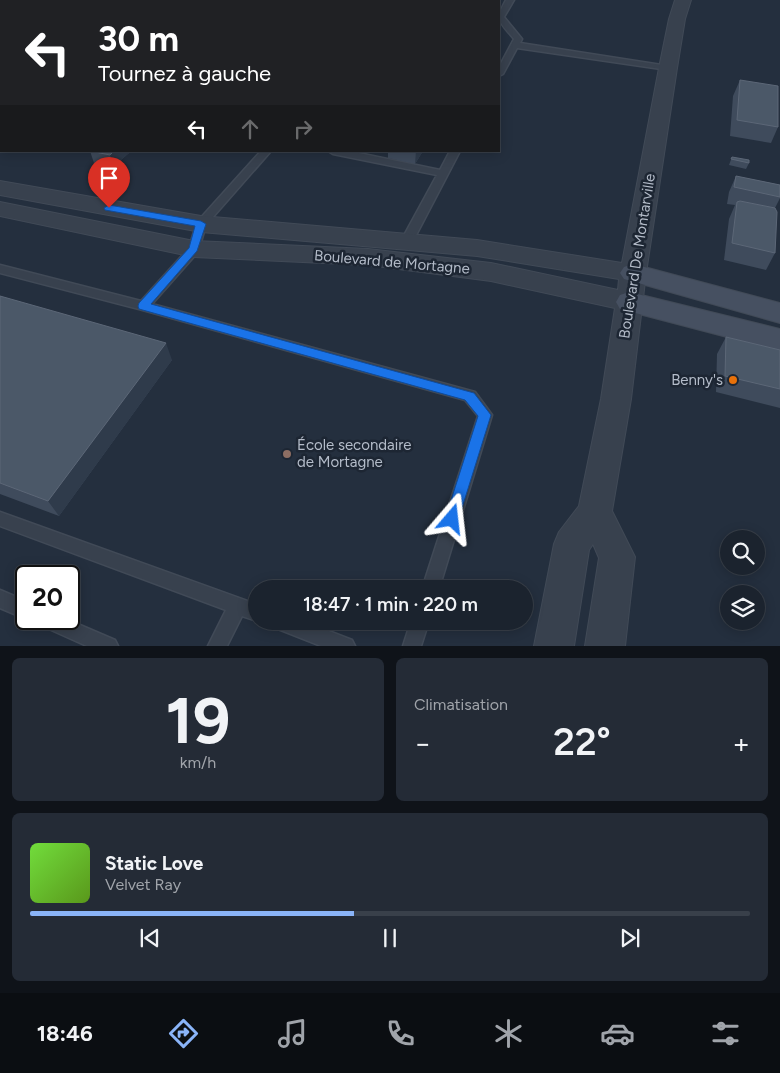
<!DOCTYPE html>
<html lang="fr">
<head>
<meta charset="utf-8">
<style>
  :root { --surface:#1b232e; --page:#242b36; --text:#f1f3f6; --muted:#a0a4aa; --line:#39404a; --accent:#8ab4f8 }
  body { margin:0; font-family:Figtree,sans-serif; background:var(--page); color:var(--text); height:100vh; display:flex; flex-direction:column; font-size:19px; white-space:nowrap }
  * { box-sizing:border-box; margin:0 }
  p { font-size:16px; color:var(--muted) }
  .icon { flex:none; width:28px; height:28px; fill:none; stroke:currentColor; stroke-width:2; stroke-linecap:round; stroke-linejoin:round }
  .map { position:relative; height:646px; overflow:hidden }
  .sheet { display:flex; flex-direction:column; gap:12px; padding:12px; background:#0f1319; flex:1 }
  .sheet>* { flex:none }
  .hud { position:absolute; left:0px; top:0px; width:500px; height:152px; box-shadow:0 2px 12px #0003,0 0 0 1px var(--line); background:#202124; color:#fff; overflow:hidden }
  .buttons { position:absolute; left:720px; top:530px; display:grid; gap:10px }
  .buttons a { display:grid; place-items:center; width:45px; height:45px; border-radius:50%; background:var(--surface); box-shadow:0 2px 12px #0003,0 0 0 1px var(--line); font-size:25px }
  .speed { position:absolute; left:15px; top:565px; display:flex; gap:10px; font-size:25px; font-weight:700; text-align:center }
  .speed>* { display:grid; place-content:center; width:65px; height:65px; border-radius:50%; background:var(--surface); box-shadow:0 2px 12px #0003,0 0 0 1px var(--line); line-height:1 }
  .speed .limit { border:2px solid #111; border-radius:8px; background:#fff; color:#111 }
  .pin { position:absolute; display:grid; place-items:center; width:42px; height:42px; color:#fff; margin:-51px -21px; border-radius:50% 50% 50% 0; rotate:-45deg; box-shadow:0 0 5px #0007 }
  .pin .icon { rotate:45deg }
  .me { position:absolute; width:55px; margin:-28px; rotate:17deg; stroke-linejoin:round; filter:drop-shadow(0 0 4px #0008) }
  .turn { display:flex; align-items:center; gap:18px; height:105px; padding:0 15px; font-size:22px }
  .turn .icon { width:65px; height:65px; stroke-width:2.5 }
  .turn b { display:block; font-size:35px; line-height:42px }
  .lanes { display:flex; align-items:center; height:48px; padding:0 15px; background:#0003; justify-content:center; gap:25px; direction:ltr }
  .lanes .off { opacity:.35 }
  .big { font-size:38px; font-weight:600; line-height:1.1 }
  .sheet .card { flex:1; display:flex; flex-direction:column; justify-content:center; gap:8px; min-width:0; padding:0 18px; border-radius:8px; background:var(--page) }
  .sheet .dial { align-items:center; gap:0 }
  .dial b { font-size:65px; line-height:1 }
  .song { display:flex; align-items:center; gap:15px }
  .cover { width:60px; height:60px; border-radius:8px; background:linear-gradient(135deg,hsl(100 70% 55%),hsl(90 70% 35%)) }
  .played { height:5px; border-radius:2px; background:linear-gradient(90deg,var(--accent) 45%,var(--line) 45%) }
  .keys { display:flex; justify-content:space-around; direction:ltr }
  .heat { display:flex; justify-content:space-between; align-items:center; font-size:28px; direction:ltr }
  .sheet .tiles { flex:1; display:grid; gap:12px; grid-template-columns:1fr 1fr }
  .card:last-child { grid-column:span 2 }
  .trip { position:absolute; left:248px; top:580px; width:285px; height:50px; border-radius:25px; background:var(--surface); box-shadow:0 2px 12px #0003,0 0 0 1px var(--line); font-weight:600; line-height:50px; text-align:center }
  .tabs { display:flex; height:80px; justify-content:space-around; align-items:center; background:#0b0e12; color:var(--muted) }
  .tabs .icon { width:35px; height:35px }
  .tabs .current { color:var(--accent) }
  .tabs b { font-size:22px; color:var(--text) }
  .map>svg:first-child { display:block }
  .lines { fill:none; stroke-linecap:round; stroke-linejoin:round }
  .service-casing { stroke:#414a57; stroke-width:3 }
  .tertiary-casing { stroke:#414a57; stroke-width:2 }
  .secondary-casing { stroke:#414a57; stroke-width:2 }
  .service { fill:#38414e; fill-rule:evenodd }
  .tertiary { fill:#38414e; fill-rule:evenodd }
  .secondary { fill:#465061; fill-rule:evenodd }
  .wall { fill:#3f4b5c }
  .shaded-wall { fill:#2f3b4b }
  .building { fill:#4b5868; stroke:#5c6777 }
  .route { fill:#1a73e8; stroke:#114b97 }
  .food-dot { fill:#e8710a; stroke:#1d2633; stroke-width:2 }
  .education-dot { fill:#8d6e63; stroke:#1d2633; stroke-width:2 }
  .labels { text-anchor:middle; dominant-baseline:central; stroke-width:5; stroke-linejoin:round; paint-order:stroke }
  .street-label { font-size:15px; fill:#b4bcc9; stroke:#1d2633 }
  .poi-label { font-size:15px; fill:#b4bcc9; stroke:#1d2633; text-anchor:end }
</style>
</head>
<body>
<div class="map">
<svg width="780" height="646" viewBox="0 0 780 646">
  <rect width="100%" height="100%" fill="#242f3e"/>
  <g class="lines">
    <defs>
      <path id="service" d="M10,0H25L26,1H11Z
        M347,0H355L356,1H348Z
        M506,0H514L504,17L522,39L520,43L668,66L672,68L668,70L517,48L503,74L499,76V67L514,39C500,22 494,21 506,0Z
        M261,151H271L206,225L198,252L152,304L475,392L492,415L439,589H422L478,416L465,400L139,309L0,273V265L141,301L189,248L197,222Z
        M328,151H349L440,170L450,151H460L413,241L407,245L401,241L437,175L333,154Z
        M0,512L256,604L257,621L242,616L227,646H208L226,610L0,526Z
        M0,590L26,601V619L0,608Z
        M37,619H66L115,640L118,646H87L40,625Z
        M270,621H303L352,640L355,646H321L273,627Z
        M411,621H429L421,646H403Z"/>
      <path id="tertiary" d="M675,0H691L685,19L677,68L646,273L631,399L612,511L635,557L625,646H585L599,558L593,544L589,550L574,646H534L554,544L559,532L579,506L601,399L615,308L491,281L368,265L194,257L0,216V202L194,241L368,249L491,263L618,290L619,279L477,256L201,232L0,195V181L201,216L477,240L622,263L659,68L669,19Z"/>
      <path id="secondary" d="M633,264L780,303V323L624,279L620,273L624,267Z
        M629,292L780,329V351L620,309L616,302L620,295Z"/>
    </defs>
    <use href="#service" class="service-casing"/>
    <use href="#tertiary" class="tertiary-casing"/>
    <use href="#secondary" class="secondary-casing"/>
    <use href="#service" class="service"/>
    <use href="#tertiary" class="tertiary"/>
    <use href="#secondary" class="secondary"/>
  </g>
  <path class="wall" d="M252,0H264L263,1Z
    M364,0H482L484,1H365Z
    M740,80L778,127L771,143L730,136L733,96Z
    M90,151H128L129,153L114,166L94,163Z
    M388,151H423L415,164L388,158Z
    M732,157L749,163L746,169L729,165Z
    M736,176L780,185V198L775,208V253L766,270L724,260L729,219L735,205L727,204L729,192Z
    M0,296L172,360L59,516L0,494Z
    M726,337L780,350V408L716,392L717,354Z"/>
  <path class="shaded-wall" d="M1,106V133L0,134V107Z
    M114,151H128L129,153L114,166L110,155Z
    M416,151H423L415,164Z
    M166,343L172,360L59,516L48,501Z"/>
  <path class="building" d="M381,0H482L484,1H382Z
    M0,76H1V106L0,107Z
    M740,80L778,86V127L737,120Z
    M90,151H114L110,155Z
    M732,157L749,160V163L731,159Z
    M736,176L780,185V197L734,187Z
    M740,201L775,208L777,212L775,253L732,243L737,202Z
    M0,296L166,343L48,501L0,483Z
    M726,337L780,350V389L725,376Z"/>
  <path class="route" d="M109,205L201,221L206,224L197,251L151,304L474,393L491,415L457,524L452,526L447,524L445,519L478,416L465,400L139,309L138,306L139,303L189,248L195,226L105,210L104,208Z"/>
  <circle class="food-dot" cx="733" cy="380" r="5"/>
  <circle class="education-dot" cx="287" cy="454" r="5"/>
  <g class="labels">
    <g class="street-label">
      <text transform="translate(637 256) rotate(-81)">Boulevard De Montarville</text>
      <text transform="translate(392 262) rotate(5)">Boulevard de Mortagne</text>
    </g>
    <g class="poi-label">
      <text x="723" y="380">Benny's</text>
      <text x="297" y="445" text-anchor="start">École secondaire<tspan x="297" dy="17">de Mortagne</tspan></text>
    </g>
  </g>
</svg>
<div class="buttons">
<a><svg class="icon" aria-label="search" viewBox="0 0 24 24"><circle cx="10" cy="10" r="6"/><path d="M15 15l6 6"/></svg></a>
<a><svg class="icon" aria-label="layers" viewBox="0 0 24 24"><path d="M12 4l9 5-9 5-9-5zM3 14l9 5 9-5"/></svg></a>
</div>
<div class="speed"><div class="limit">20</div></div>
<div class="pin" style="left:109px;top:208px;background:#d93025"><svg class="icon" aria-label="arrive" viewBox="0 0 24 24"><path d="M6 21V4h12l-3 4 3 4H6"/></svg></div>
<svg class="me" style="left:452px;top:519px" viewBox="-20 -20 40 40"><path d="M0-17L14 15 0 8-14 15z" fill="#1a73e8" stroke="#fff" stroke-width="4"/></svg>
<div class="trip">18:47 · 1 min · 220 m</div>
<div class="hud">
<div class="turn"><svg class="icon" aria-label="left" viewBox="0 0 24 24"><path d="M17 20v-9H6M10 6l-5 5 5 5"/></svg><div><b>30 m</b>Tournez à gauche</div></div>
<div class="lanes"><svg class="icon" aria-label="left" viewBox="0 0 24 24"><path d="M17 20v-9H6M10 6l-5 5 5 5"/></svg><svg class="icon off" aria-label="ahead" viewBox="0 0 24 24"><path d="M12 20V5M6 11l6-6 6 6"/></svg><svg class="icon off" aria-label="right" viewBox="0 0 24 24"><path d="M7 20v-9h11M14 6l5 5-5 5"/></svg></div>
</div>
</div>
<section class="sheet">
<div class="tiles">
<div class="card dial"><b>19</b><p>km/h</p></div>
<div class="card"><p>Climatisation</p>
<div class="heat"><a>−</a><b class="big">22°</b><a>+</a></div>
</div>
<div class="card">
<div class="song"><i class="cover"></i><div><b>Static Love</b><p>Velvet Ray</p></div></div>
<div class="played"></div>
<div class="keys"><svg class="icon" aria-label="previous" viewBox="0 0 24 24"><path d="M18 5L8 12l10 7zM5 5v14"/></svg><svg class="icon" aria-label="pause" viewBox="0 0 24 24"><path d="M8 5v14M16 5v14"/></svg><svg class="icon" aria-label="next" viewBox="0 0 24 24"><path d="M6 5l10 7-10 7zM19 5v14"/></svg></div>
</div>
</div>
</section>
<nav class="tabs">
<b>18:46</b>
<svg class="icon current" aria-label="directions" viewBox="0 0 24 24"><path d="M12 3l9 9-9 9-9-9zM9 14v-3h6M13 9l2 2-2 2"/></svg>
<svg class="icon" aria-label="music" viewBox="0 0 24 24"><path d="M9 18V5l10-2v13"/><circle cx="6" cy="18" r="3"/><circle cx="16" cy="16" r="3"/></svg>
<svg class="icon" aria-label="phone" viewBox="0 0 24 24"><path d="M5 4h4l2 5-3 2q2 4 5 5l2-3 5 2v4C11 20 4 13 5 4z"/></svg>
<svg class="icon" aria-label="climate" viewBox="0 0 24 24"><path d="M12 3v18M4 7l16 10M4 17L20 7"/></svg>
<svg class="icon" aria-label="car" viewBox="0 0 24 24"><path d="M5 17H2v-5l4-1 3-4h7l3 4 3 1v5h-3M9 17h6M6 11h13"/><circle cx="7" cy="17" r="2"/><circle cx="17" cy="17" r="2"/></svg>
<svg class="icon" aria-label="filters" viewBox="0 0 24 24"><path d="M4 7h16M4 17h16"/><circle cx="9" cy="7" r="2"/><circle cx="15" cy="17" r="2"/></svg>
</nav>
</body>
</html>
